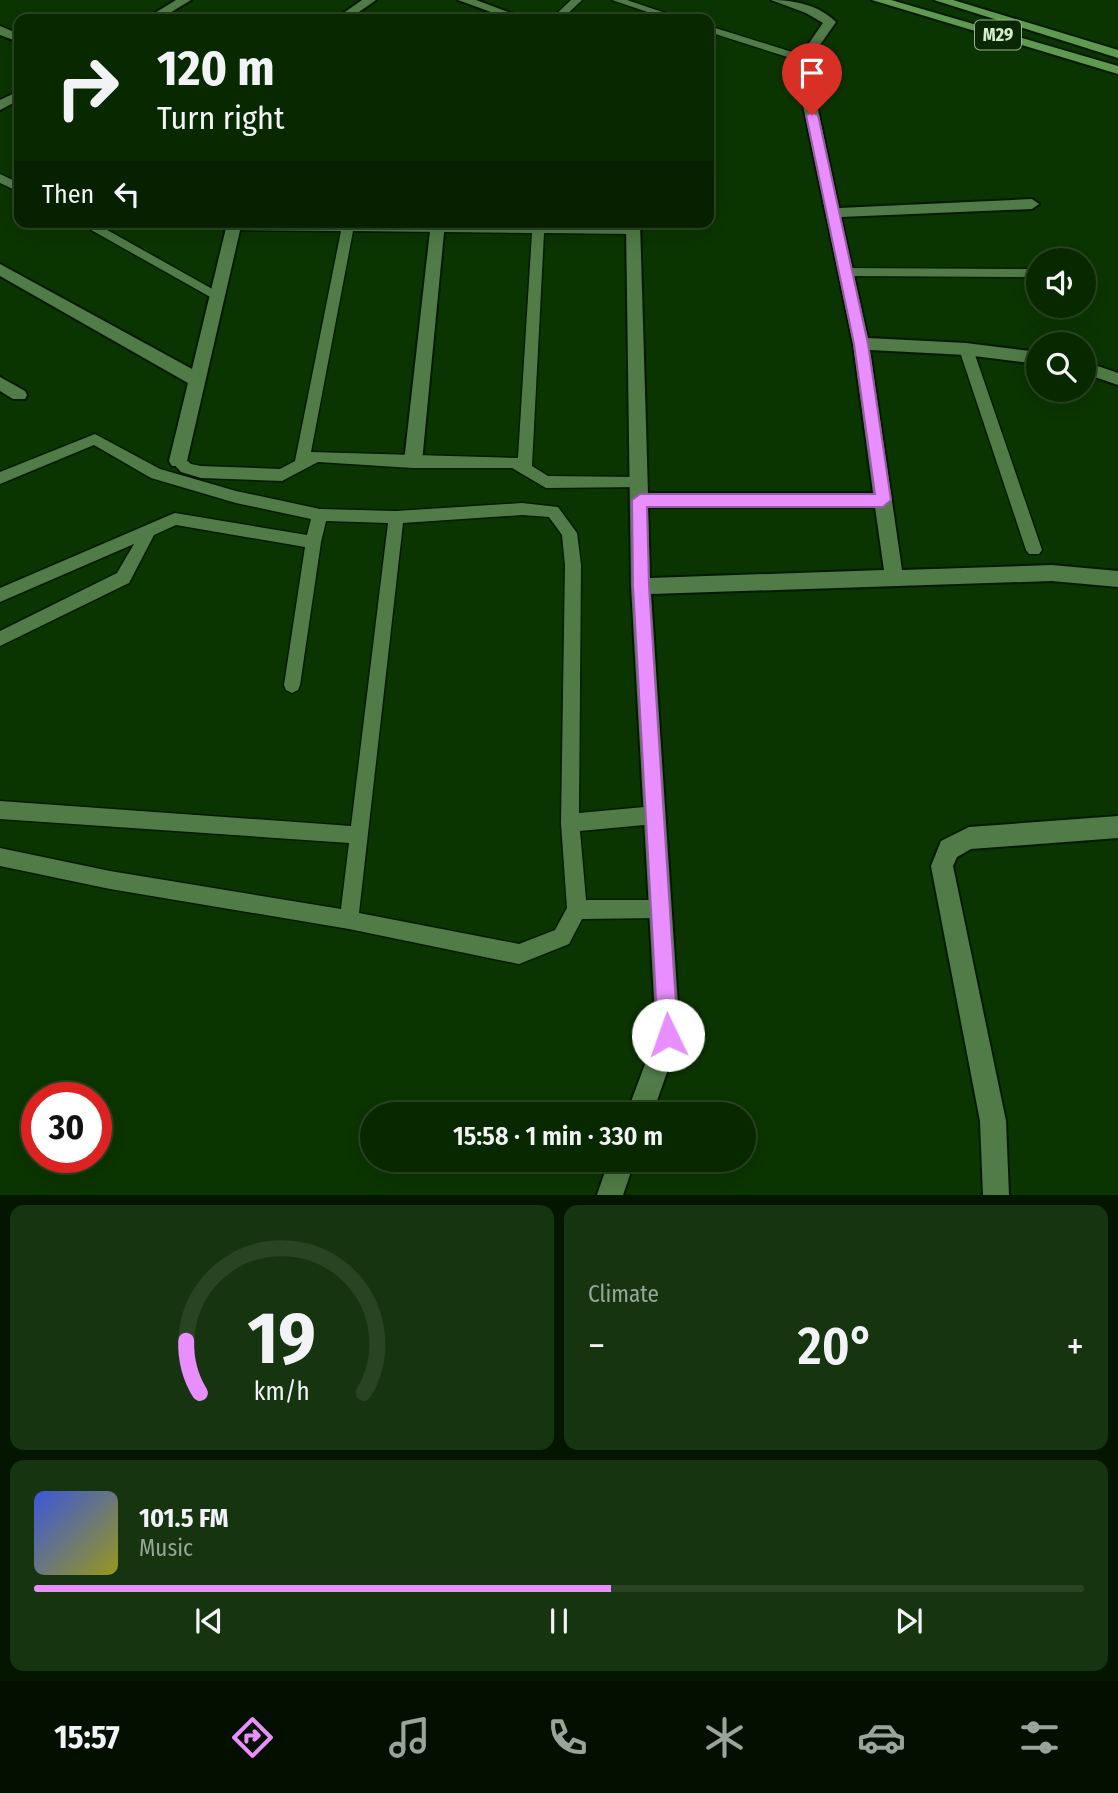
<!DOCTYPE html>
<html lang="en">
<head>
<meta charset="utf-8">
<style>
  :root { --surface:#082800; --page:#16340f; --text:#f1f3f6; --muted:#98a699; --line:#294422; --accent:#e98eff }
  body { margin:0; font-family:"Fira Sans Condensed",sans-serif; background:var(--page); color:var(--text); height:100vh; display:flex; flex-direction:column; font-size:26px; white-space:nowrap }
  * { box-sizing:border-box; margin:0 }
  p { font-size:23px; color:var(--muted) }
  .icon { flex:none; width:38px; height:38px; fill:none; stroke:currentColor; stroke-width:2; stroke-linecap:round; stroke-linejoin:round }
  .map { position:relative; height:1195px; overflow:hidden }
  .sheet { display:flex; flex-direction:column; gap:10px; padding:10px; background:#041600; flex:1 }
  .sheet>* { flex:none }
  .hud { position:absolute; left:14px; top:14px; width:700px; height:214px; border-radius:14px; box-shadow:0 7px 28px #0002,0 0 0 2px var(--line); background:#082800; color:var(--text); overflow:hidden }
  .buttons { position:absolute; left:1026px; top:248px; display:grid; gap:14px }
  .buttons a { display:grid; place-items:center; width:70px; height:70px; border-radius:50%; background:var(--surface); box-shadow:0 7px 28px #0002,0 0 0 2px var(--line); font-size:35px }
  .speed { position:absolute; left:21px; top:1082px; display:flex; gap:14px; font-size:35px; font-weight:700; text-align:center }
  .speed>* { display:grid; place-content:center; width:91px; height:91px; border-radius:50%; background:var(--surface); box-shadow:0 7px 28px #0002,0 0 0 2px var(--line); line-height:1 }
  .speed .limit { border:10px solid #d22; background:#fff; color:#111 }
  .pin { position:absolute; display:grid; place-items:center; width:60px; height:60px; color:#fff; margin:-72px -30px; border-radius:50% 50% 50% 0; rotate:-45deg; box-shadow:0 0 7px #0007 }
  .pin .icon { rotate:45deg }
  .me { position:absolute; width:77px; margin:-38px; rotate:357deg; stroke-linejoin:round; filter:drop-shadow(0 0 5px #0008) }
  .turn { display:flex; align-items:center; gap:24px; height:147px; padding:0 28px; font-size:32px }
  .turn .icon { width:91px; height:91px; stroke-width:2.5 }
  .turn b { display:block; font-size:49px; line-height:60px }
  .then { display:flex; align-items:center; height:66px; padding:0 28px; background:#0003; gap:14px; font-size:26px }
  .big { font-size:52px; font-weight:600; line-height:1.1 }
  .sheet .card { flex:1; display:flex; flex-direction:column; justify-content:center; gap:10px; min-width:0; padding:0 24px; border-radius:14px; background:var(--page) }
  .sheet .dial { align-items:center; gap:0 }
  .dial svg { height:182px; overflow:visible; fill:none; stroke:var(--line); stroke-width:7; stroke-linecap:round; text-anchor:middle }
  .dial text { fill:var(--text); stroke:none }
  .song { display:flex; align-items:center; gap:21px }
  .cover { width:84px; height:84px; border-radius:10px; background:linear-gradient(135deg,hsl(230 70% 55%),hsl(60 70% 35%)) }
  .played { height:7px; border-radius:4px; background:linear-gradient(90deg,var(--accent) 55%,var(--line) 55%) }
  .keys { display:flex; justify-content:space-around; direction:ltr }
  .heat { display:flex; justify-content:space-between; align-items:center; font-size:38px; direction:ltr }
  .sheet .tiles { flex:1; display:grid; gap:10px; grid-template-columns:1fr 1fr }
  .card:last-child { grid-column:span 2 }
  .trip { position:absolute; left:360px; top:1102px; width:396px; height:70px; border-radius:35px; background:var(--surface); box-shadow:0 7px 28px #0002,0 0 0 2px var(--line); font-weight:600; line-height:70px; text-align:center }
  .tabs { display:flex; height:112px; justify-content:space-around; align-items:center; background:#031000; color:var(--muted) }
  .tabs .icon { width:49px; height:49px }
  .tabs .selected { color:var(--accent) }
  .tabs b { font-size:32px; color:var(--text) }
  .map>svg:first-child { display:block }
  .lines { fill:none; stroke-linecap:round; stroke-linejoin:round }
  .service-casing { stroke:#051901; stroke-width:3 }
  .minor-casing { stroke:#051901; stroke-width:4 }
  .primary-casing { stroke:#051901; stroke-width:4 }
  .service { fill:#517c47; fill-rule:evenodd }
  .minor { fill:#517c47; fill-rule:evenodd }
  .primary { fill:#5f9a50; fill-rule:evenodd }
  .route { fill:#e98eff; stroke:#975ca6; stroke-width:2 }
  .labels { text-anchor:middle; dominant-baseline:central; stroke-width:7; stroke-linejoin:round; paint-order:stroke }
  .shield { fill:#0a2903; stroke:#98b292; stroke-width:2 }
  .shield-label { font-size:18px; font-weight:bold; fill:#d5eccf }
</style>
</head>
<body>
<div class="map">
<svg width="1118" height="1195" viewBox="0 0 1118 1195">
  <rect width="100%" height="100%" fill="#0b3500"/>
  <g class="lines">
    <defs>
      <path id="service" d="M571,0H582L562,19H551Z
        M612,0H627L683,19H668Z
        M709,26L808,57L809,59L800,61L709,32Z
        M0,174L19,183V192L0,183Z
        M77,222H93L223,295L222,298H212Z
        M258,222L533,225V222H545V225L638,227L640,230L634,234L544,233L532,466L548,476L639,477L644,479L646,483L644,487L546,488L512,468H413L318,462L282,481L201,478L181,472L171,461L173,457H183L191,464L201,466L280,469L295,461L341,231L234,230L228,226L233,222ZM353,231L532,233L518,458L311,452Z
        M845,268L1038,269V277L845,276L839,272Z
        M966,344L973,349L1042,550L1039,554H1029L1026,550L959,349Z
        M95,434L160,469L236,491L320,509L396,511L522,503L558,507L577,533L581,565L579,813L655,806L661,809L664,815L661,821L655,824L580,831L586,900H661L668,902L670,909L668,916L661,918L582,919L569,944L519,964L349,929L110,889L0,866V848L110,871L341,909L349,843L0,819V801L351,826L388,523L326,521L321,542L300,685L298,690L292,693L286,690L284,685L305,547L176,525L154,535L129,583L0,646V631L117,573L134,544L0,602V588L170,515L175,513L307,535L311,519L236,503L151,478L94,445L0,484V472ZM522,515L549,517L562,535L565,565L561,823L567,908L555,930L519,944L359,913L403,523Z"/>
      <path id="minor" d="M176,0H191L160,19H145Z
        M362,0H376L349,19H335Z
        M458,0H476L527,19H510Z
        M771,0C794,0 819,5 836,22L810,59L814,91L839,208L1032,199L1039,204L1032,209L841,217L868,338L966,343L1038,352V364L966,355L870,350L902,570L1052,565L1118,571V587L1052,581L651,594L680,1035L652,1115H626L656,1035L631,586L626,222H640L648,493H873L853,344L800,91L798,59L823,23L806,13ZM648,507H875L884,570L650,578Z
        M0,26L19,34V42L0,35Z
        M19,91V100L0,110V100Z
        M220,222H239L241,226L187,461L184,466H172L169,461L188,383L0,276V264L192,369L226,228Z
        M431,222H445L422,462L419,467H407L404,462Z
        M1083,361L1118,373V385L1083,373Z
        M0,377L25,391L27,395L25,399H13L0,391Z
        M1118,816V838L971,849L957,857L953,866L1006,1121L1009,1195H983L980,1121L931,866L941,841L969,827Z
        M609,1160H635L623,1195H597Z"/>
      <path id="primary" d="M872,0H891L1118,66V74Z
        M934,0H953L1118,50V58Z"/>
    </defs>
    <use href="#service" class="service-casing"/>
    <use href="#minor" class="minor-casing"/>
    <use href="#primary" class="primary-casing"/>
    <use href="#service" class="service"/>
    <use href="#minor" class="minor"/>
    <use href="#primary" class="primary"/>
  </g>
  <path class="route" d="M812,112L818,115L868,344L891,500L883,507H647L649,586L678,1035L675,1042L668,1045L661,1042L658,1035L633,586L632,500L640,494H875L854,344L806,115Z"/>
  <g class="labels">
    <rect class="shield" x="975" y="20.5" width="46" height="29" rx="5"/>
    <g class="shield-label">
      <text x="998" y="35">M29</text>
    </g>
  </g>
</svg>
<div class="buttons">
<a><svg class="icon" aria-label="sound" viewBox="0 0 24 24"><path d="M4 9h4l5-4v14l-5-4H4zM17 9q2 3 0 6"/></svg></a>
<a><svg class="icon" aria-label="search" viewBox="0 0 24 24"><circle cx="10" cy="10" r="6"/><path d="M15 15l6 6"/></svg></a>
</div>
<div class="speed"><div class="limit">30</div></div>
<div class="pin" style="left:812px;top:115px;background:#d93025"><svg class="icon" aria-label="arrive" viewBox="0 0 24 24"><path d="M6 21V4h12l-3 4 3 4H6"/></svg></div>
<svg class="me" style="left:668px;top:1035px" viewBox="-20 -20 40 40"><circle r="19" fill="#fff"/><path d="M0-13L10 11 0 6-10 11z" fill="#e98eff"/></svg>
<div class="trip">15:58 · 1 min · 330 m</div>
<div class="hud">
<div class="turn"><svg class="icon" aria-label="right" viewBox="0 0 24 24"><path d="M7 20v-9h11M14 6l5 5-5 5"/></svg><div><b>120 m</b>Turn right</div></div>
<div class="then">Then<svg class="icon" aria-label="left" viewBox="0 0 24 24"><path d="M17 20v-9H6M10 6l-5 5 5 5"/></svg></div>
</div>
</div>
<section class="sheet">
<div class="tiles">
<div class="card dial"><svg viewBox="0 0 100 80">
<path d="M14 69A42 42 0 1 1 86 69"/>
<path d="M14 69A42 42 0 0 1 8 46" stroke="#e98eff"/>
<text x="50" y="56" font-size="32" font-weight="700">19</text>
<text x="50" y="72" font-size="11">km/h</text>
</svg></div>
<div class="card"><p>Climate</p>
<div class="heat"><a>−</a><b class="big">20°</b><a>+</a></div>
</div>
<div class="card">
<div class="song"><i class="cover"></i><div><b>101.5 FM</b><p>Music</p></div></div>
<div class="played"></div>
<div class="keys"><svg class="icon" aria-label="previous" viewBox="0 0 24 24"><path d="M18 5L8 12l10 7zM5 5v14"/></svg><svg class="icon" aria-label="pause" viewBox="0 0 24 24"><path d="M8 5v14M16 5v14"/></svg><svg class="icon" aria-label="next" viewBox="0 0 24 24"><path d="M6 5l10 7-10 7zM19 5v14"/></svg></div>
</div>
</div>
</section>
<nav class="tabs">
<b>15:57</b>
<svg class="icon selected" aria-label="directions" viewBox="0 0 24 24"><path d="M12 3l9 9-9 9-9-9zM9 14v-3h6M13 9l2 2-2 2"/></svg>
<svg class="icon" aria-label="music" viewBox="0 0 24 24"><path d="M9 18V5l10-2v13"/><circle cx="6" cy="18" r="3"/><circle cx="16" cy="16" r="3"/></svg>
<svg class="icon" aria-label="phone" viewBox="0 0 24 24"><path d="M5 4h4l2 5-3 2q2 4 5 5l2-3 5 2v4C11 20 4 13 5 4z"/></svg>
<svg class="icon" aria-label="climate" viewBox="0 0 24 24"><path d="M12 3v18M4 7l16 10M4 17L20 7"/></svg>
<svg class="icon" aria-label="car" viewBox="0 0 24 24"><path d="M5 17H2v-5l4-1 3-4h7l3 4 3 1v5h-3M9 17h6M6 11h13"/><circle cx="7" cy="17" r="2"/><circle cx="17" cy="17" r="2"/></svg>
<svg class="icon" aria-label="filters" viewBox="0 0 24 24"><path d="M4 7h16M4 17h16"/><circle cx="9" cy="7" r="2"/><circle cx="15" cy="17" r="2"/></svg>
</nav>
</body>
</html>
